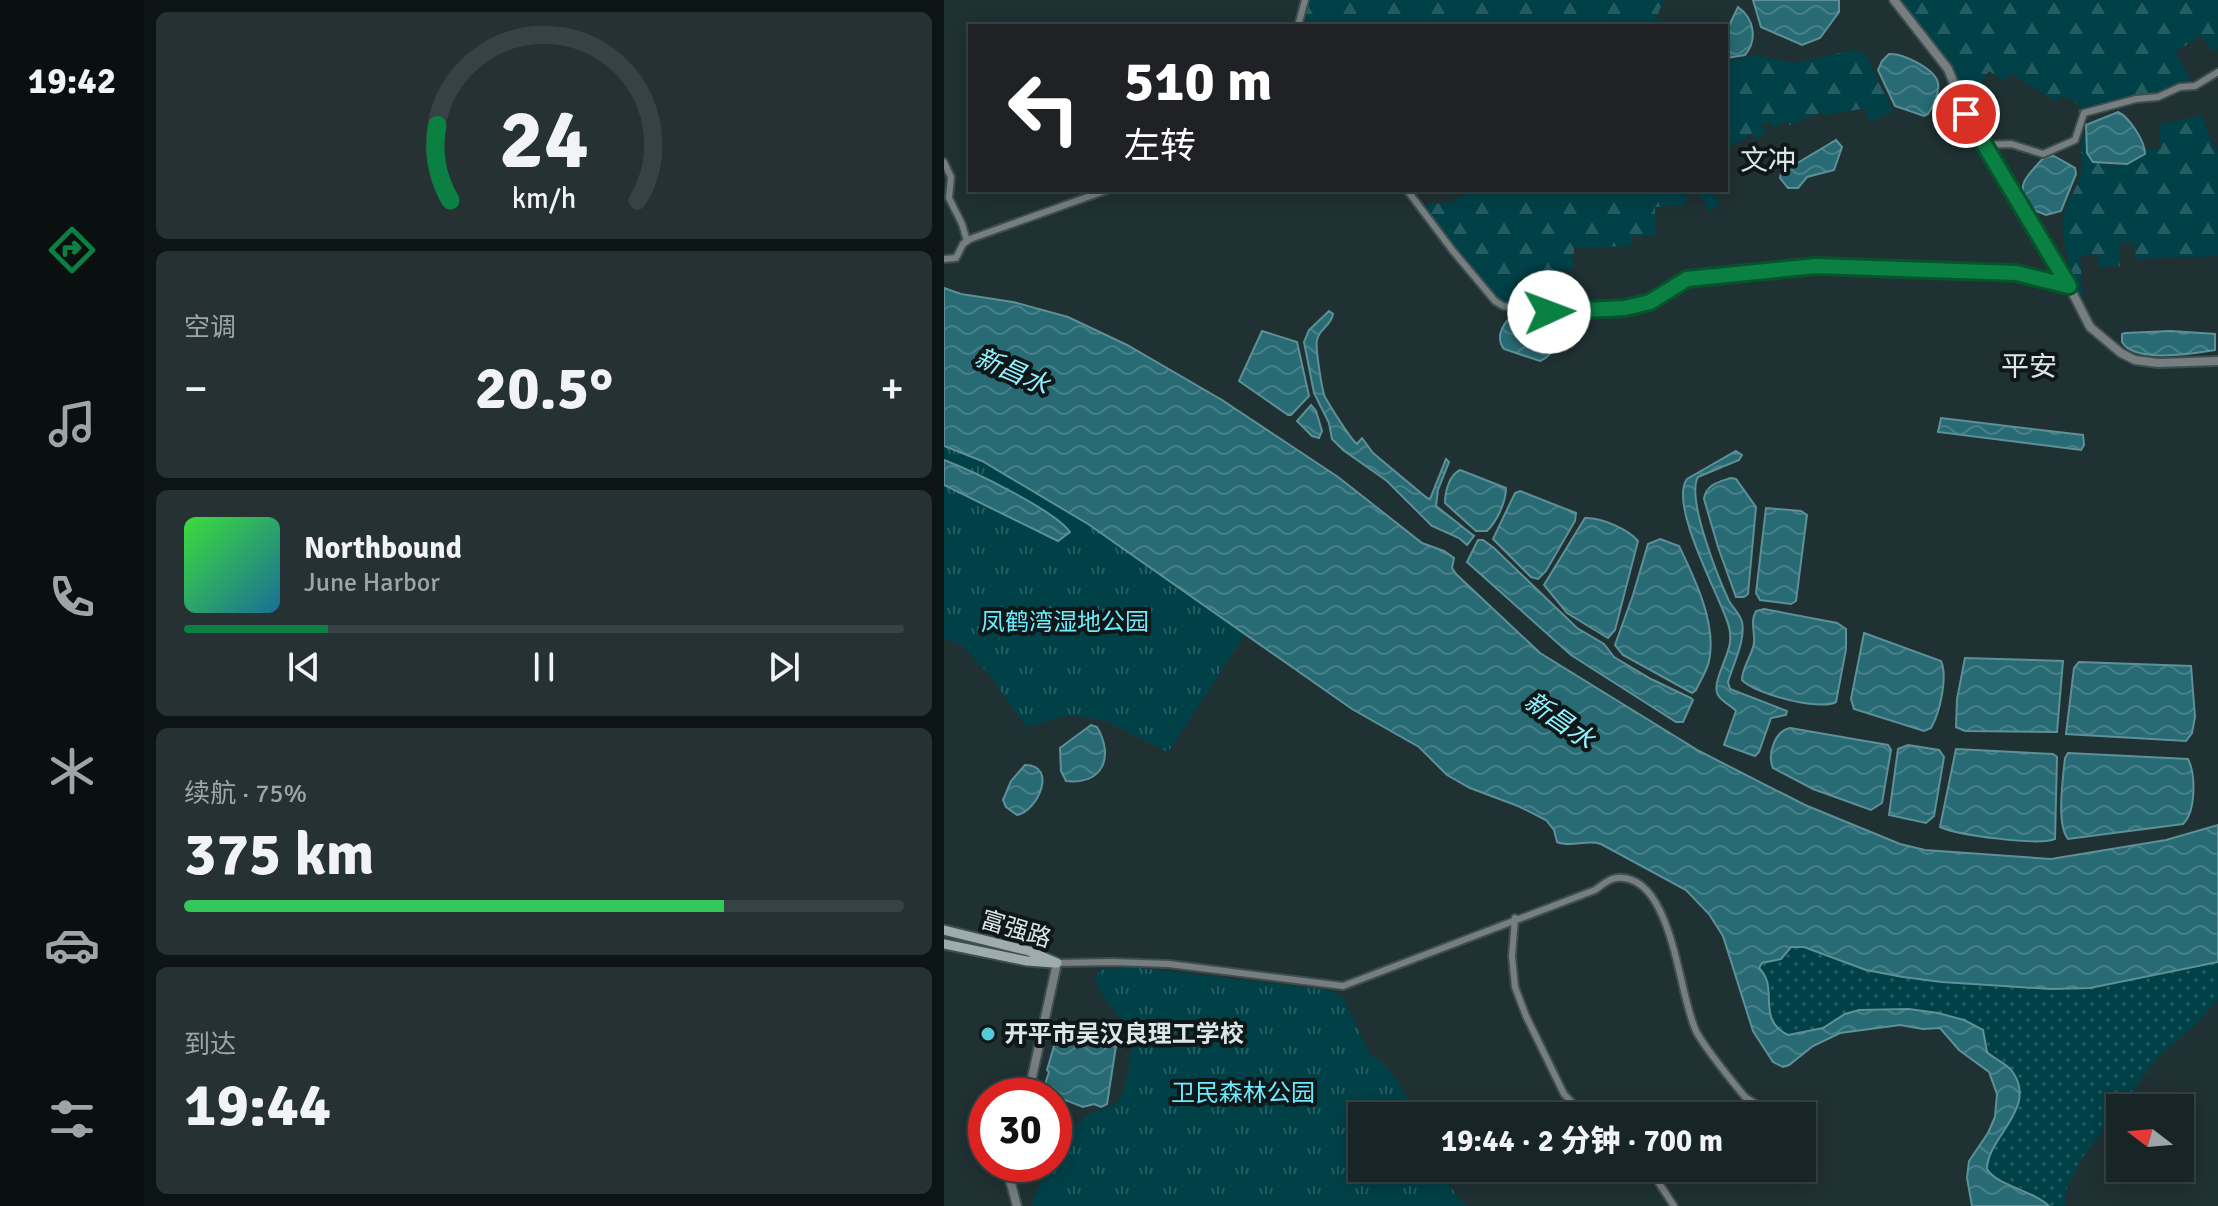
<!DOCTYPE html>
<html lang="zh">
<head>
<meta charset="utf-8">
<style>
  :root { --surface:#182526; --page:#253132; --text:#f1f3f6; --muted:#9fa5a7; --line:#364243; --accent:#0b8043 }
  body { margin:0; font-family:Signika,"Noto Sans SC",sans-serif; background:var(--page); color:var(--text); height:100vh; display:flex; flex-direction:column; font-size:30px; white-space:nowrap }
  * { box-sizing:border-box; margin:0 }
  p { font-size:26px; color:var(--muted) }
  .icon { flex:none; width:44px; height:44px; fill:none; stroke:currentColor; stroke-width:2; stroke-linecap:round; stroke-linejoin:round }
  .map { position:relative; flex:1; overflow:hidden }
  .details { display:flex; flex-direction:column; gap:12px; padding:12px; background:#0d1415; width:800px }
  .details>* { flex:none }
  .hud { position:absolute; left:24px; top:24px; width:760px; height:168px; border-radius:0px; box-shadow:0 4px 20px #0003,0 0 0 2px var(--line); background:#202124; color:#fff; overflow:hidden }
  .needle { width:52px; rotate:286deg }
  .controls { position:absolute; left:1162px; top:1094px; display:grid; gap:16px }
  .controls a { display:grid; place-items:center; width:88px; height:88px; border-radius:0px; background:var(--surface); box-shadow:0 4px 20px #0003,0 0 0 2px var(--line); font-size:40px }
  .speed { position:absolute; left:24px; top:1078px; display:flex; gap:16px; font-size:40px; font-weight:700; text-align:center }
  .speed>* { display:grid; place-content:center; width:104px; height:104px; border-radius:50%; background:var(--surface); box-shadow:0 4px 20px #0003,0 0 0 2px var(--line); line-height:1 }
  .speed .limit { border:12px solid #d22; background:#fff; color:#111 }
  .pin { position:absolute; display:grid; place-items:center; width:68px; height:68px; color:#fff; margin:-34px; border:4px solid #fff; border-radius:50%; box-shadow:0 2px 8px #0007 }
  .me { position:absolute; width:88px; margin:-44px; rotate:88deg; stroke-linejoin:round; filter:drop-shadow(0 0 6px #0008) }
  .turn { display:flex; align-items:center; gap:28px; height:168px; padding:0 24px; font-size:36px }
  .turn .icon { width:104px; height:104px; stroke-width:2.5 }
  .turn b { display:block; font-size:56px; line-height:68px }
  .big { font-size:60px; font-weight:800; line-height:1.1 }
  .details .tile { flex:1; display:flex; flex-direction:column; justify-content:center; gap:12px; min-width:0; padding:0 28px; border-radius:12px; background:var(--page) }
  .details .dial { align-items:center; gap:0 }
  .dial svg { height:208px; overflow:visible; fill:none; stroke:var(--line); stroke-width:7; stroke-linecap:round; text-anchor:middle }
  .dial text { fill:var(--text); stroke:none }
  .song { display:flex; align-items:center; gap:24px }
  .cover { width:96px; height:96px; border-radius:12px; background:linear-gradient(135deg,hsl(120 70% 55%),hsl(200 70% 35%)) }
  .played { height:8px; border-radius:4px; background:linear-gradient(90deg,var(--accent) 20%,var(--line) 20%) }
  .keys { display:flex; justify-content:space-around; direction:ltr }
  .heat { display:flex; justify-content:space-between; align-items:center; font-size:44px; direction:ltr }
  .charge { height:12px; border-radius:6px; background:linear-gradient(90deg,#34c759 75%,var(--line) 0) }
  .trip { position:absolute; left:404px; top:1102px; width:468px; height:80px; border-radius:0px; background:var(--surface); box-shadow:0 4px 20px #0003,0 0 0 2px var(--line); font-weight:800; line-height:80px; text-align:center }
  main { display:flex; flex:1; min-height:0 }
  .menu { display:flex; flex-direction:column; width:144px; justify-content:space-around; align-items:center; background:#0a0f0f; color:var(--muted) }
  .menu .icon { width:56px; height:56px }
  .menu .active { color:var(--accent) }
  .menu b { font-size:36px; color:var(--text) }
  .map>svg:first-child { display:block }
  .grass { fill:url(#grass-dots) }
  .forest { fill:url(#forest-firs) }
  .park { fill:url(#park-tufts) }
  .water { fill:url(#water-waves); stroke:#5e9097; stroke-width:2 }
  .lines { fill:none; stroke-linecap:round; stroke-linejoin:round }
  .minor-casing { stroke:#3e4e50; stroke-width:10 }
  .tertiary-casing { stroke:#3e4e50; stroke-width:12 }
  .secondary-casing { stroke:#3e4e50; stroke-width:13 }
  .minor { stroke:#767e7f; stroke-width:6 }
  .tertiary { stroke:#767e7f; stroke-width:8 }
  .secondary { stroke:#9eacae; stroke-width:9 }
  .route-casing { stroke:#07532c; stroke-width:20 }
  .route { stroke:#0b8043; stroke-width:14 }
  .poi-dot { fill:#53cbdb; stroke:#101718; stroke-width:3 }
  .labels { text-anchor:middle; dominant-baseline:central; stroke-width:8; stroke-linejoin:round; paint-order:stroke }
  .park-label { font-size:24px; fill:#6bebfc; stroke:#101718 }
  .street-label { font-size:24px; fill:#dce6e8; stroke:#101718 }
  .poi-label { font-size:24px; font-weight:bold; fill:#dce6e8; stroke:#101718; text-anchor:start }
  .water-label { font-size:26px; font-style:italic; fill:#92f1fe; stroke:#101718 }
  .quarter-label { font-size:28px; fill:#dce6e8; stroke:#101718 }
</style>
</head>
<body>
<main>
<nav class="menu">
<b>19:42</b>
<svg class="icon active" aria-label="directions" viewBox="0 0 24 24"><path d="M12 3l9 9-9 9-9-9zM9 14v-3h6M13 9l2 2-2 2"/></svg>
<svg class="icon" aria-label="music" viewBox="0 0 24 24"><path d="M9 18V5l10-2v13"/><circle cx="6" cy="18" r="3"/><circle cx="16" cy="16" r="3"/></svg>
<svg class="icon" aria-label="phone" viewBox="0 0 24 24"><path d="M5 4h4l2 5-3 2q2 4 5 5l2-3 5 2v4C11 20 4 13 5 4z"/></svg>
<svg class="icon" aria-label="climate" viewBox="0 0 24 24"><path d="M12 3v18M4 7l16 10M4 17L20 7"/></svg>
<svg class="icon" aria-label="car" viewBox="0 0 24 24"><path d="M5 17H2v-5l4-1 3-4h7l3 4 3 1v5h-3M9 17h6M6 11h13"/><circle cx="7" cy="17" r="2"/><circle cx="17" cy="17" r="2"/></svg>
<svg class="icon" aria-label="filters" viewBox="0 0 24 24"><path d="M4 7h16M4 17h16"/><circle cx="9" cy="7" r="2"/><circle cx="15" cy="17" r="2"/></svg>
</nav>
<section class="details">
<div class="tile dial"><svg viewBox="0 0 100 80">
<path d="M14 69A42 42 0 1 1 86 69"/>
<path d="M14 69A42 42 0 0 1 9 40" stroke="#0b8043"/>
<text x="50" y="56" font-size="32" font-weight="700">24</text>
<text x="50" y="72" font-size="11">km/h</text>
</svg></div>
<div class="tile"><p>空调</p>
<div class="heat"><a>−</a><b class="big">20.5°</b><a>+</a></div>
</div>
<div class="tile">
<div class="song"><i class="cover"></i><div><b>Northbound</b><p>June Harbor</p></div></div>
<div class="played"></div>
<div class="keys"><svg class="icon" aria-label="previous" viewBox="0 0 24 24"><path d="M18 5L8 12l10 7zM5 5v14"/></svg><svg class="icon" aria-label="pause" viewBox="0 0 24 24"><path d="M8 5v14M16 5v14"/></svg><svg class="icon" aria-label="next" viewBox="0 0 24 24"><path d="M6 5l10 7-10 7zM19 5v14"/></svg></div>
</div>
<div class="tile"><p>续航 · 75%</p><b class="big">375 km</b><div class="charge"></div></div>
<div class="tile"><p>到达</p><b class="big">19:44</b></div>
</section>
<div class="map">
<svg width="1274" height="1206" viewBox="0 0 1274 1206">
  <defs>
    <pattern id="grass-dots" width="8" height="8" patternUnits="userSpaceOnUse" patternTransform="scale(2)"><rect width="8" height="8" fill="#004148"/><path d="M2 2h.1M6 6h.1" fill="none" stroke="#255c62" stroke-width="1.8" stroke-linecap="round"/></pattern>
    <pattern id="forest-firs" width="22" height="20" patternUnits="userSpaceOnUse" patternTransform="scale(2)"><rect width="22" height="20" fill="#004148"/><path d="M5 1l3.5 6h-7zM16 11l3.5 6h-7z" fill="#255c62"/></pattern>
    <pattern id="park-tufts" width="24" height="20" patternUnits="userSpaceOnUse" patternTransform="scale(2)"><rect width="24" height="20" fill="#004148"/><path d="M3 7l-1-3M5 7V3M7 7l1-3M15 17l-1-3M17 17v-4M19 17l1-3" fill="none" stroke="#255c62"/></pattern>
    <pattern id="water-waves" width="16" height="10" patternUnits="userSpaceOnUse" patternTransform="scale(2)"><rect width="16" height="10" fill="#286b74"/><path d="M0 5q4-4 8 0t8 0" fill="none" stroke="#478088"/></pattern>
  </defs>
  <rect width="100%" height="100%" fill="#203133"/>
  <path class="grass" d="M850,947H860L922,970L959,977L998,982L1107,989L1146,988L1274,962V999L1252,1024L1212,1059L1136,1161L1122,1190V1206H1105L1088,1193L1050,1177L1043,1169C1043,1137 1095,1108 1068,1071C1062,1063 1050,1059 1043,1052L1042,1037L1020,1020L965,1009L907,1011L879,1028L840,1034C814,1014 835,986 815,968L824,960L837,959Z"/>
  <path class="forest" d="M363,0H720L712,18L728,25L355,26Z
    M955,0H1274V48L1268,52L1258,35L1231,52L1247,80C1211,97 1173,106 1134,112L1137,106L1118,95L1113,102L1066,73L1061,81L1045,71L1024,104L1010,72Z
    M909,50L921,53L949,112L925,122L923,108L880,115L878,112L846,125L842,120L831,128L825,121L817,126L822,132L812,139L808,133L782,150V62L811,55L852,63Z
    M1259,115L1265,137L1274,152V256L1191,259L1190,242L1175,243L1176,266L1155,267L1153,254L1136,256L1139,297L1132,289C1127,265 1113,233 1121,210C1126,196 1136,184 1138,169C1140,156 1132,144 1142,134L1144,157C1160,170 1184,166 1200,156L1201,150L1217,149L1215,125Z
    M526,190H766L776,204L765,212L755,192L742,193V205L711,207L712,235L688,236V246L630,248V270L607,271L572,287L574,293L569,296L572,302L608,286L609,310C594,308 574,308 560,303C541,296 494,227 480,208L486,203L506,204Z"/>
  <path class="park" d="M0,446C109,489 206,567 302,633L224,752L160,720L124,715L82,727L47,677L18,645L0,639Z
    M187,967L385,990L398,996L427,1056L437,1061L453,1080L467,1102L471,1116H418V1168H493L515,1199L524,1206H88C92,1185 125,1132 141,1117C151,1108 166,1111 174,1101C182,1092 190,1046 186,1035C179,1014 155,1000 151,977L157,970Z"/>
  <path class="water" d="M809,0H895V12L876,38L858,45L817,27Z
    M794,7C810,18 814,40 801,55L782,58V32Z
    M945,54C959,53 991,69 994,83C996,92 988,108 984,114L980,116L951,106L934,70L938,61Z
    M1174,112C1185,117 1201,141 1201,154L1183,164L1149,162L1143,153L1142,125Z
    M892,140L898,147L890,170L863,177L854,188H844L836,178L837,173Z
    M1110,156L1131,168L1132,174L1117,211L1102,215L1082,207C1075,185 1079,180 1093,165C1099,158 1101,156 1110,156Z
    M0,288L17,294L69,302L124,317L183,345L278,400L394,477L478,543L500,551L510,558L508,568L512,574L596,653L755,751L861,805L956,844L981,850L1107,859L1222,840L1274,825V962L1146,988L1107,989L998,982L959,977L922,970L860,947H847L837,959L818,963L815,968C836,988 811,1019 844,1035L879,1028L901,1014L915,1010L965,1009L994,1013L1020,1020L1039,1030L1043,1052C1050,1059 1062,1063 1068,1071C1095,1108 1043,1137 1043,1169C1053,1186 1089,1190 1105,1206H1028L1023,1178L1025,1161L1044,1133L1051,1117L1053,1094L1045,1072L1015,1050L996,1028L979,1029L956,1025L896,1033L869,1046L845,1065L839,1067L829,1062L809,1031L779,936L765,914L742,890L657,844C642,839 628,848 613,842L610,830L602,820L574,806L526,788L503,775L475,747L408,709L144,524L38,461L0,446Z
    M385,311L389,314C387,326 375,329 373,340C371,346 378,391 381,397C386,406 407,440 413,444L418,438L429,453L483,498L486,499L502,459L505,462L494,490L492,506L530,536L523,545L515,538L488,526L443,481L399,450L388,439L385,423L370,393L360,342L365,330Z
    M566,318L612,320C619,334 611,355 596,361L560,349C552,339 557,326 566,318Z
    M318,331L353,342L365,396L347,415H344L295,381Z
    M1227,331L1271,334V350C1252,353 1191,364 1178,342V334L1181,333Z
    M367,405L372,411L378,431L375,438L368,436L353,421Z
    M997,418L1139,435L1140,445L1137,450L994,432Z
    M792,451L798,455L795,460L754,477C742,498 774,577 785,601C789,608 796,614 798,622C802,639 789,665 784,682L786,689L843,711L842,715L827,718L815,752L811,756L780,745L792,711C788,706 778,702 774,695C767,684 785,656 786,642C787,634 785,625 782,618C772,590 725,503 743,479Z
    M0,460C29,471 110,510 126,532L114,541L0,485Z
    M516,470L562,488C562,502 553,521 543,531H532L501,503C501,492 505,475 516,470Z
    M787,478L792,479L812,507L804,594L800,597H792L774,547L760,499C762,484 775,482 787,478Z
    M576,491L632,513L631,521L602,571L594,579L587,577L549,539L571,493Z
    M822,508L857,511L863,515L852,601L847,604L816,600L812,593Z
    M641,518C656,517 684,529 694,541L671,630L664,638L623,613L600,585Z
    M716,539L735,546C751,579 773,624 765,661C763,671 756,681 752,690L748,693L679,655L671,645L689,595L704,544Z
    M534,540H539L550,548L633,628L660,644L670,657L707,679L747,698L749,700L739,722H732L627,655L523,562Z
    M820,609L893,623L902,629V649L892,702C875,711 811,694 798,680C798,667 808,656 810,643C811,631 806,622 812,611Z
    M920,633L997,661C1004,677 996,712 987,728L980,731L910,709L907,699Z
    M1021,658L1119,661L1113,732L1021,731L1012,727L1013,699Z
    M1135,662L1247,666L1251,717L1248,733L1242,741L1122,734L1130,668Z
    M147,725L153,727C170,756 160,785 122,781L117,771L116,748Z
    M846,728L944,745L947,750L938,803L927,810L869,789L829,768C823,754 831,731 846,728Z
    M964,745L995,750L1000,757L990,816L982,823L945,815L954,749Z
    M1012,749L1109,754L1113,757L1111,839C1095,846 1013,835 996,827Z
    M1124,753L1244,759C1252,775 1252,811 1239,824L1124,839C1112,824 1119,778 1121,758Z
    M81,765C114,765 94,811 73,815L62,807L59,800L67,781Z
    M153,1026L173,1030L174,1033L163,1104L157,1107L150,1104L139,1107L103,1093L101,1084L105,1072L103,1070L111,1043L139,1027Z"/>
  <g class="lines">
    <defs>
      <path id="minor" d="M354,26L361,0
        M1040,145L1067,144L1099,154L1131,140L1140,113L1192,99L1214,97L1236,87L1251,86L1274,72
        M0,162L7,177L5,198L18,224L23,241
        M463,190L509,251L551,301L559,306L605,312L681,308L706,302L743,279L872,266L1072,273L1125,286
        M0,259L12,258L19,244L26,239L163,190
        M571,918L568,956L571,987L582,1016L620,1094L641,1116
        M113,963L169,962L225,964L399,986L651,890C657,886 664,879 672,878C730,872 734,998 753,1033C764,1052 787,1080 801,1097L812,1104L837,1110
        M705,1168L730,1206"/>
      <path id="tertiary" d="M950,0L1004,69L1026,123L1123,282L1146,327L1177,353L1191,360L1214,363L1274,361
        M84,1096L113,963
        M68,1164L66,1180L73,1206"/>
      <path id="secondary" d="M0,930L85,951L113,963
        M0,944L83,961L110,963"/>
    </defs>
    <use href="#minor" class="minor-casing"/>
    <use href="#tertiary" class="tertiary-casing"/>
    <use href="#secondary" class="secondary-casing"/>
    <use href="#minor" class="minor"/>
    <use href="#tertiary" class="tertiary"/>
    <use href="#secondary" class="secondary"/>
  </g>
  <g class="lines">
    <defs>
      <path id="route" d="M605,312L681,308L706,302L743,279L872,266L1072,273L1125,286L1022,114"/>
    </defs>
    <use href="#route" class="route-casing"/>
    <use href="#route" class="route"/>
  </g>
  <circle class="poi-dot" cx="44" cy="1034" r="8"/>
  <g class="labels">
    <g class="park-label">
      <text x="121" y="622">凤鹤湾湿地公园</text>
      <text x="299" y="1093">卫民森林公园</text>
    </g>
    <g class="street-label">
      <text transform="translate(72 929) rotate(17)">富强路</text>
    </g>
    <g class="poi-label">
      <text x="60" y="1034">开平市吴汉良理工学校</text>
    </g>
    <g class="water-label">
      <text transform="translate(68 372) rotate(24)">新昌水</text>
      <text transform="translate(615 721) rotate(35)">新昌水</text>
    </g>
    <g class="quarter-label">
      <text x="824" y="161">文冲</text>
      <text x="1085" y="367">平安</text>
    </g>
  </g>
</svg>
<div class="controls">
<a><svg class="needle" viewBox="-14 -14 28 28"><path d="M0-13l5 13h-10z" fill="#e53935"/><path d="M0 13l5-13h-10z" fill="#9fa5a7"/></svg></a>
</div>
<div class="speed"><div class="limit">30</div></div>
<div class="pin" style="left:1022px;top:114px;background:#d93025"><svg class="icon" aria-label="arrive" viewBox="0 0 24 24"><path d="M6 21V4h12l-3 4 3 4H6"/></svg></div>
<svg class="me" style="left:605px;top:312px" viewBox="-20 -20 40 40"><circle r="19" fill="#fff"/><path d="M0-13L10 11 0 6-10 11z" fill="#0b8043"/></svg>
<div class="trip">19:44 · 2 分钟 · 700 m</div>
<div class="hud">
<div class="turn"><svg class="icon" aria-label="left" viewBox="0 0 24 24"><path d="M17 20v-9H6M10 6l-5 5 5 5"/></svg><div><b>510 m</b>左转</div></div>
</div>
</div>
</main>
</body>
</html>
